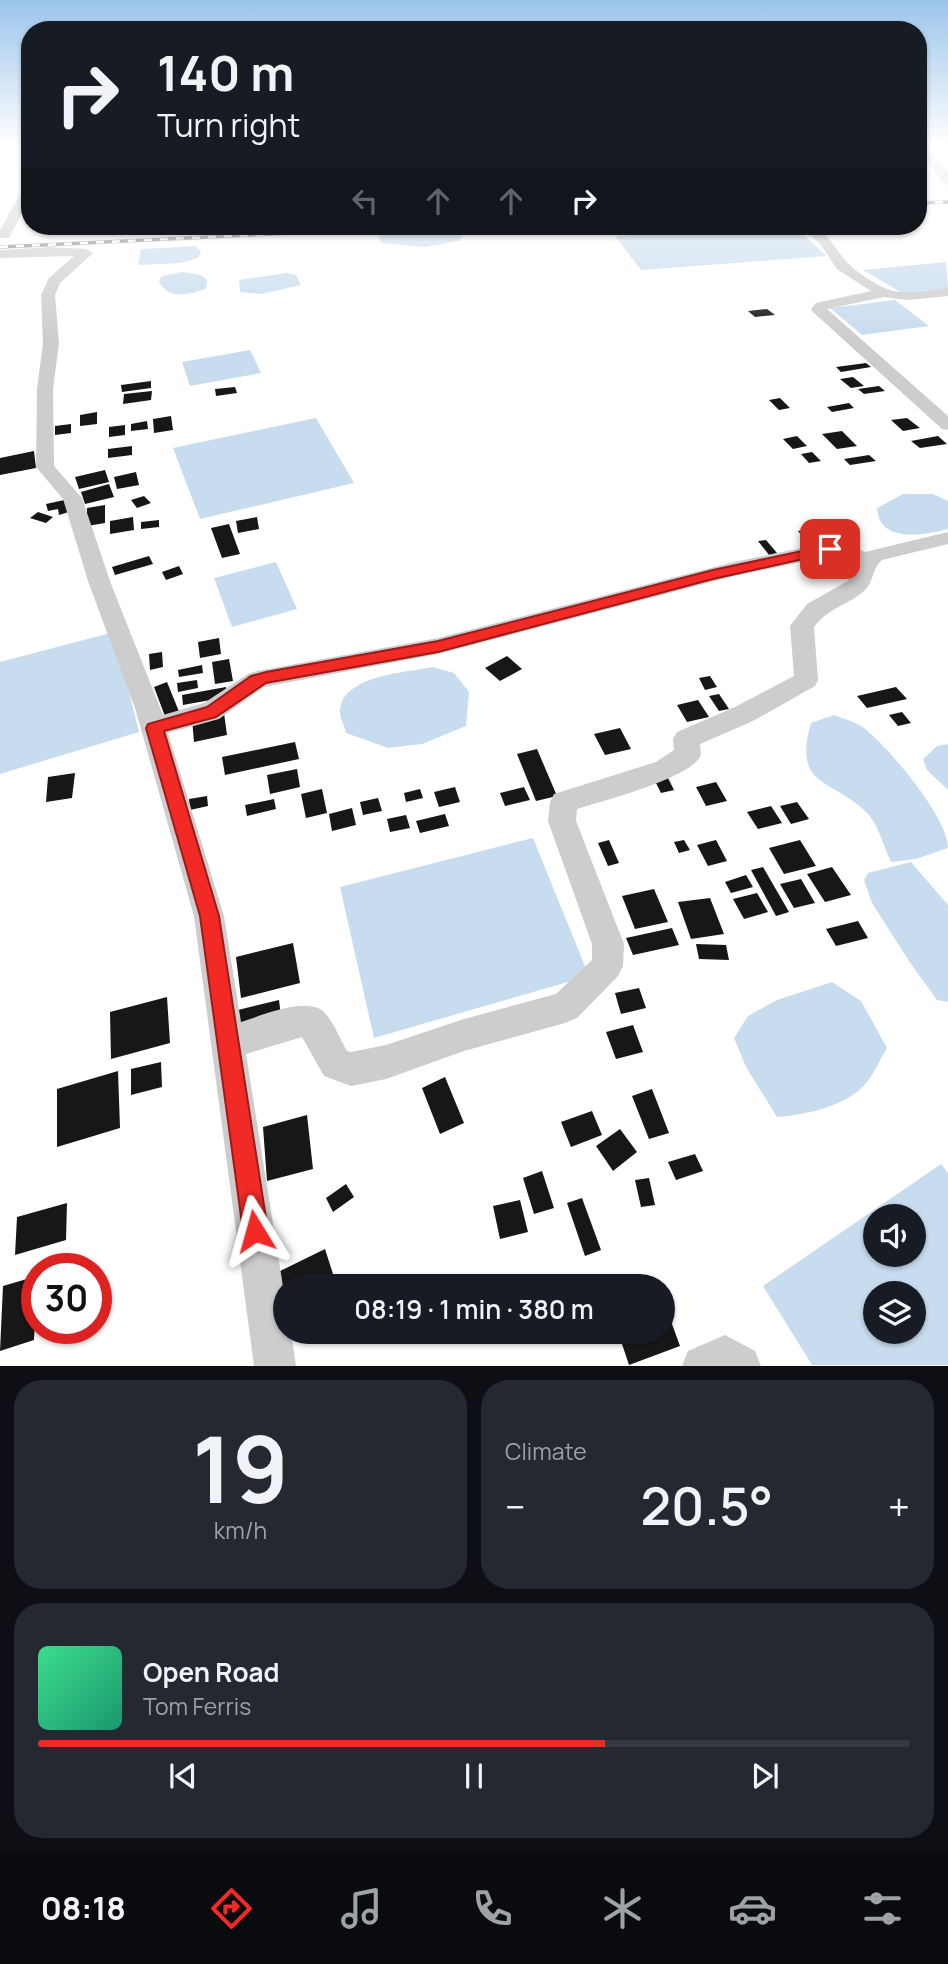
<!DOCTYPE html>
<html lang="en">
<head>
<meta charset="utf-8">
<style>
  :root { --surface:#171b24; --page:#242831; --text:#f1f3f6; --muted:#9ea1a6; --line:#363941; --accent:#f22a26 }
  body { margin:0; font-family:Manrope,sans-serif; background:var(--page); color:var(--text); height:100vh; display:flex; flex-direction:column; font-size:26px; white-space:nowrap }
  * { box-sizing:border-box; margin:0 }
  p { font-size:23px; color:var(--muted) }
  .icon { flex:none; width:38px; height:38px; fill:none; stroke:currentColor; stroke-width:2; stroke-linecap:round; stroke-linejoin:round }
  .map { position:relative; height:1366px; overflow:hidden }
  .panel { display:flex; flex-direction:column; gap:14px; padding:14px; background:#0d0f14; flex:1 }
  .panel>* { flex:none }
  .hud { position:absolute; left:21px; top:21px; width:906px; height:214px; border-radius:28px; box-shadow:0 2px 5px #0004; background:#171b24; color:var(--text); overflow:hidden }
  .fabs { position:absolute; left:863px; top:1204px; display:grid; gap:14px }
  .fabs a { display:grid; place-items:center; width:63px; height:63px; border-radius:50%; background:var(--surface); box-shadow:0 2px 5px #0004; font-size:35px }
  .speed { position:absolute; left:21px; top:1253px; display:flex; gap:14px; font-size:35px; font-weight:700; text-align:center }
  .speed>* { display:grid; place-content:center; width:91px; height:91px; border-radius:50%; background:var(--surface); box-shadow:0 2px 5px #0004; line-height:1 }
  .speed .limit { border:10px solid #d22; background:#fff; color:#111 }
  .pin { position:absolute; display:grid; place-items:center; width:60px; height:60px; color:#fff; margin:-30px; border-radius:14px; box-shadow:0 4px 10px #0006 }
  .me { position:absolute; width:77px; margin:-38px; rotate:352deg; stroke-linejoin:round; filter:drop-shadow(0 0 5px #0008) }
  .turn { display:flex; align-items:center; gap:24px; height:147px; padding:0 21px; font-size:32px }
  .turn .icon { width:91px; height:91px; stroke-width:2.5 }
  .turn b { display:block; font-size:49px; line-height:60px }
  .lanes { display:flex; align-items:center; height:66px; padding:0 21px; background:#0003; justify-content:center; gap:35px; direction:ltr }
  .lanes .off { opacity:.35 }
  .big { font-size:52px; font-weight:600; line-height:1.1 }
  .panel .tile { flex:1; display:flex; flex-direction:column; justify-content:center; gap:10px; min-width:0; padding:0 24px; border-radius:28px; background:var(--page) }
  .panel .dial { align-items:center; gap:0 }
  .dial b { font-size:91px; line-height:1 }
  .song { display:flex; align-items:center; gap:21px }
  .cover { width:84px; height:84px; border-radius:10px; background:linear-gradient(135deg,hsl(150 70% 55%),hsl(160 70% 35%)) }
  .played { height:7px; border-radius:4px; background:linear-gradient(90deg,var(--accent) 65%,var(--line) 65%) }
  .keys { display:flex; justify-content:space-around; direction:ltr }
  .heat { display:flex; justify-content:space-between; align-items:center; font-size:38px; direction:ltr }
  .panel .tiles { flex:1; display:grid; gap:14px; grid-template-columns:1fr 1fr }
  .tile:last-child { grid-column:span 2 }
  .trip { position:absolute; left:273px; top:1274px; width:402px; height:70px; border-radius:35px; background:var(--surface); box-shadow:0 2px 5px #0004; font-weight:600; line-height:70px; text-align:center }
  .tab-bar { display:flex; height:112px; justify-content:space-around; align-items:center; background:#090b0e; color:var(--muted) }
  .tab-bar .icon { width:49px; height:49px }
  .tab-bar .on { color:var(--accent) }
  .tab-bar b { font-size:32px; color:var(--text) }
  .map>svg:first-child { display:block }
  .water { fill:#c8dcef; fill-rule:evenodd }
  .building { fill:#171717 }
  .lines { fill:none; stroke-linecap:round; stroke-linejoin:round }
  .minor { fill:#cdcdcd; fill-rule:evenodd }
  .rail-casing { stroke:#858585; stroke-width:3.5 }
  .rail { stroke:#fff; stroke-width:2.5; stroke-dasharray:8; stroke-linecap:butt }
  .route { fill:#f22a26; stroke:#9d1b19; stroke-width:2 }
</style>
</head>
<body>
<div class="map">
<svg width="948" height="1366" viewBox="0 0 948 1366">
  <rect width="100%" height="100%" fill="#fff"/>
  <path class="water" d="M760,226H793L827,256L641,270L615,236Z
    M436,230H451L463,236L459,241L424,247L381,243L379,236L381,233Z
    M196,246L201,252L198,258L180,263L138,265L141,249Z
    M946,262L948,288L902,293L863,270Z
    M182,272L201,275L207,280L206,289C189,294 168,301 159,281L162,276Z
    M286,273L296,275L301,285L261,294L240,292L239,280Z
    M895,300L929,326L862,335L830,308Z
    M250,350L261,373L190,386L182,362Z
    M316,418L354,483L200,519L173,448Z
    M903,494H933L948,501V529C925,535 879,544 877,508Z
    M276,562L297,609L232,627L214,578Z
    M114,632L139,732L0,774V662Z
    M432,667L454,673L469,692L466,726L422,744L388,748L346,733C345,727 340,718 340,712C341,675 405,673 432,667Z
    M834,715C844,719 856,722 864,728C889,748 948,817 948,848L916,859L891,862C884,847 878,824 867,813C833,778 792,789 811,723Z
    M948,744V790L927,770L923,759L937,746Z
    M533,838L589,976L374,1038L340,887Z
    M911,862L948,905V1002L937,1000L909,961L872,903L864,880L868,873Z
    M832,982L861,1001L887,1048C880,1059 875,1072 867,1082C849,1106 805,1115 777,1117L746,1067L734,1038L748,1016L777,1000Z
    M941,1164L948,1173V1365H812L763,1286ZM875,1216H914V1255H875ZM875,1293H914V1332H875Z"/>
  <path class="building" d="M767,309L775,315L755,317L748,311Z
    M866,363L871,367L841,372L836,367Z
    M853,377L864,386L851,388L840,379Z
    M151,381V388L122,392L121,385Z
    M879,386L885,391L864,394L858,389Z
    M235,387L237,393L216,396L215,389Z
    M152,391L151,400L123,404L124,394Z
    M780,398L790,408L779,410L769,400Z
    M849,403L854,408L832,412L827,407Z
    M97,412V424L80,426V415Z
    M171,416L173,430L154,433L153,419Z
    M907,418L920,428L903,431L891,420Z
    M147,421L148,429L131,431V424Z
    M71,424V433L55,435V426Z
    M125,425V435L109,437V427Z
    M842,431L857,446L837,449L822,434Z
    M797,436L807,446L793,449L783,439Z
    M938,436L947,444L920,448L911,441Z
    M132,446V455L108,458V449Z
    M34,451L36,468L0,475V458Z
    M812,452L821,461L809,463L801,454Z
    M869,455L876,461L850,465L844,459Z
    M105,470L109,482L79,489L75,477Z
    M136,472L139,485L117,489L114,477Z
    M109,484L114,497L85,504L81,492Z
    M144,496L151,503L137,508L131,500Z
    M69,499L72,511L59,515L58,509L48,511L46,504Z
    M105,505V523L87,526V508Z
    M38,512L53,517L46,523L30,518Z
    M133,517L134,530L110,534V521Z
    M257,517L259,529L238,533L236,521Z
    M159,520V527L141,529V522Z
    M229,524L240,554L222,558L211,528Z
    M812,529L828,547L814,549L798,531Z
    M766,540L777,553L769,555L758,541Z
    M149,556L153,564L115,575L112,567Z
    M179,566L183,574L166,580L162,572Z
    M219,638L221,654L200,658L198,642Z
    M162,652L163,667L150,670L149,654Z
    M507,656L522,669L500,681L485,668Z
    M229,659L233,681L215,684L212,662Z
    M202,665L203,673L179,677L178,670Z
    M710,676L717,687L705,690L699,678Z
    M197,680L198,688L178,692L177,683Z
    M167,682L180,714L166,719L154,687Z
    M226,687L227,697L183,705L182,695Z
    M896,687L907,699L867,708L857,696Z
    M719,694L729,709L719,711L709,696Z
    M698,700L709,717L687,722L677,705Z
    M902,712L911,723L898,726L889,715Z
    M224,713L227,735L194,742L192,719Z
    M620,728L631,749L605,755L594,734Z
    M295,742L299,759L225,775L222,757Z
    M537,749L557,796L536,801L517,754Z
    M297,769L300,787L270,794L267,775Z
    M75,773L72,798L46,802L48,777Z
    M668,778L674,790L661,793L655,781Z
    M716,782L727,801L706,806L696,787Z
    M455,787L460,802L439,807L434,792Z
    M524,787L530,800L505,806L500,793Z
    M322,789L327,813L306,818L301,794Z
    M420,789L423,798L406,802L404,793Z
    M207,796L208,806L190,810L189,799Z
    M378,798L382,811L363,815L360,802Z
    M274,799L276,809L247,816L245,805Z
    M797,802L809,819L791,824L780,806Z
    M771,806L782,823L758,829L747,812Z
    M352,808L356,825L332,831L329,814Z
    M445,814L449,826L420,833L416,821Z
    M406,815L410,828L390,832L387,819Z
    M609,840L619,863L608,866L598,843Z
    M684,840L690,850L679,853L674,842Z
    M716,840L727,861L708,866L697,845Z
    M800,840L816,866L784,874L769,848Z
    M763,867L789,912L776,916L751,870Z
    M832,867L851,895L825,902L807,874Z
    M746,875L753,887L731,893L725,882Z
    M801,879L815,903L794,908L780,884Z
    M654,889L668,922L635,929L622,896Z
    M757,893L768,912L744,919L733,899Z
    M710,898L724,934L691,939L678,902Z
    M858,921L868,938L836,946L826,929Z
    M672,928L679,945L633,955L626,938Z
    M293,943L300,983L241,998L236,957Z
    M696,944L726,945L729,960L699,959Z
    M639,988L646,1008L621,1014L615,993Z
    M167,997L170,1043L111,1059L110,1012Z
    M279,1000L281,1016L240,1026L238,1010Z
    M633,1025L643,1052L616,1059L606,1032Z
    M161,1062L162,1087L131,1095V1069Z
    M118,1071L120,1128L57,1147V1089Z
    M445,1077L464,1123L440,1134L422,1088Z
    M652,1089L669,1133L649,1139L632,1096Z
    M592,1111L602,1135L571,1147L561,1122Z
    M307,1115L313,1169L267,1181L263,1127Z
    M620,1129L637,1152L613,1171L596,1146Z
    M695,1154L703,1171L676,1180L668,1162Z
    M542,1171L554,1208L534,1214L523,1178Z
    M649,1178L655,1205L641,1207L635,1180Z
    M346,1184L354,1197L333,1212L326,1198Z
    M582,1198L601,1250L585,1256L567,1203Z
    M520,1200L528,1232L500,1239L493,1206Z
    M67,1203L66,1240L15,1255L17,1217Z
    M325,1249L333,1274L308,1286H285V1298L280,1300L274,1274Z
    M37,1276L34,1340L0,1351L3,1286Z
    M664,1302L680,1346L629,1365L618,1332H663Z"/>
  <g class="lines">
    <path class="minor" d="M919,146H927L948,173V185L944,183L919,150Z
      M26,183H30V198L9,238H0V230Z
      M801,226C826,226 831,244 846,261C854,271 875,284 887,289C905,296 930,289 948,288V296L907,300L884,297L827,309L948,416V430L942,429L813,312L811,309L816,303L871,291L837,269L821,245Z
      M51,247L86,249L93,253L60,283L55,295L59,343L53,389L54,466L82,498L111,584L163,715L204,703L248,674L257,671L438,638L734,562L830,542L852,546L865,552L948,532V544L882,560C872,568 874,581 865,590C849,605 829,607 814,627L818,680L815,686L753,721L700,744C700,745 701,753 701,754C696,777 599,802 577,809L576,821L624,944L623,966L618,976L577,1018L565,1023L464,1051L386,1079L351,1086L324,1076L302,1037L246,1054L285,1299V1332H291L296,1366H254L194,916L135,708L89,584L63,499L36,467L37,389L43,343L41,295L49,278L74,256L0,258V250ZM830,556L855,564L848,581L807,604L790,626L794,676L735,707L677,732L673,739L674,750L656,762L554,794L550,802L548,821L592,944V960L556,994L464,1019L386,1045L351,1052L347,1051C340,1039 334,1023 325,1013C308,995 261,1016 241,1022L224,916L168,733L219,719L264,687L438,654L734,576Z
      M725,1335L755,1351L761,1366H682L688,1351Z"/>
    <defs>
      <path id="rail" d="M919,203L948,202
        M0,247L439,226"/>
    </defs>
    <use href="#rail" class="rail-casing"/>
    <use href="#rail" class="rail"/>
  </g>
  <linearGradient id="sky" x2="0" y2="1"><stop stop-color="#9bc4eb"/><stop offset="0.43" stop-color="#fff"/><stop offset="1" stop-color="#fff" stop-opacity="0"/></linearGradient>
  <rect width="948" height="337" fill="url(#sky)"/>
  <path class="route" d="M830,545L835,546V552L713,579L438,652L266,683L216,717L164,731L219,916L268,1231L264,1240L255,1243L246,1240L243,1231L200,916L146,728L148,724L207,707L251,676L266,672L438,641L713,570Z"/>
</svg>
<div class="fabs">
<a><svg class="icon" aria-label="sound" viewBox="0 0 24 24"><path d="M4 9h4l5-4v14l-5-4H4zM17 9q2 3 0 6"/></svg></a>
<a><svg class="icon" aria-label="layers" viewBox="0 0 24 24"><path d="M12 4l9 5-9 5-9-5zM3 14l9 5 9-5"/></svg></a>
</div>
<div class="speed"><div class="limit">30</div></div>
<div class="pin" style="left:830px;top:549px;background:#d93025"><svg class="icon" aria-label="arrive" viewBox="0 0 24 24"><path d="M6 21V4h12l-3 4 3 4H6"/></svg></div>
<svg class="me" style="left:255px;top:1231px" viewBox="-20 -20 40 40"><path d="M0-17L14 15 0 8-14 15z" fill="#f22a26" stroke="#fff" stroke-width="4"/></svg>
<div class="trip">08:19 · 1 min · 380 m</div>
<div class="hud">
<div class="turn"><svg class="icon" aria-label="right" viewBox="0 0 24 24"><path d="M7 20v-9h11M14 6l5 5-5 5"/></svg><div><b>140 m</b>Turn right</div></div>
<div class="lanes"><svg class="icon off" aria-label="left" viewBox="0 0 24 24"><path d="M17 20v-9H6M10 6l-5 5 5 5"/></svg><svg class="icon off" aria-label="ahead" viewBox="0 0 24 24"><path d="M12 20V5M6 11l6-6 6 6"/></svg><svg class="icon off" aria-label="ahead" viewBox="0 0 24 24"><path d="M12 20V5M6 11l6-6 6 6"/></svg><svg class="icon" aria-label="right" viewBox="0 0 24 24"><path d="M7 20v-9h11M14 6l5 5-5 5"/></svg></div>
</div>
</div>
<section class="panel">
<div class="tiles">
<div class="tile dial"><b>19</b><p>km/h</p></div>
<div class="tile"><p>Climate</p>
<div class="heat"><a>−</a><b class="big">20.5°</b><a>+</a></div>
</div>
<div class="tile">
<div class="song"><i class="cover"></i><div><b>Open Road</b><p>Tom Ferris</p></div></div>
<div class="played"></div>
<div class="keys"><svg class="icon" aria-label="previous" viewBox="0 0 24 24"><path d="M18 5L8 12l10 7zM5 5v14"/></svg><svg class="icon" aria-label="pause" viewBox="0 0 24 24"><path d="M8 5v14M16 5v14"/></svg><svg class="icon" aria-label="next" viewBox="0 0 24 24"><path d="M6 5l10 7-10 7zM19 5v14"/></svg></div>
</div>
</div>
</section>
<nav class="tab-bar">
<b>08:18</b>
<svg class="icon on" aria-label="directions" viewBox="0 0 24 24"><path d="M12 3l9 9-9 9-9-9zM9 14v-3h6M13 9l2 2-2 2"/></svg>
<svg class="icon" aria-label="music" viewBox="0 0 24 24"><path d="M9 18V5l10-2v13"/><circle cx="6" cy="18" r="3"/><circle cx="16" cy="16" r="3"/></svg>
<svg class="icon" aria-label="phone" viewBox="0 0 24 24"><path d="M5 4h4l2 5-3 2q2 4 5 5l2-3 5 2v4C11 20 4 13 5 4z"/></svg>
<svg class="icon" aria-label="climate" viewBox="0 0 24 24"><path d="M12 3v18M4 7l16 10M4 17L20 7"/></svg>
<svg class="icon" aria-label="car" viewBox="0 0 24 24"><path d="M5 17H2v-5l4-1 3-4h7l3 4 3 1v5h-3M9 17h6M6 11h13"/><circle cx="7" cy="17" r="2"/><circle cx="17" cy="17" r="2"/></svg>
<svg class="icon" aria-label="filters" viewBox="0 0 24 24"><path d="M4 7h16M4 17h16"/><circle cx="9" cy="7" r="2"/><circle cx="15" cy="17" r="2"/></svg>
</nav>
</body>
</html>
